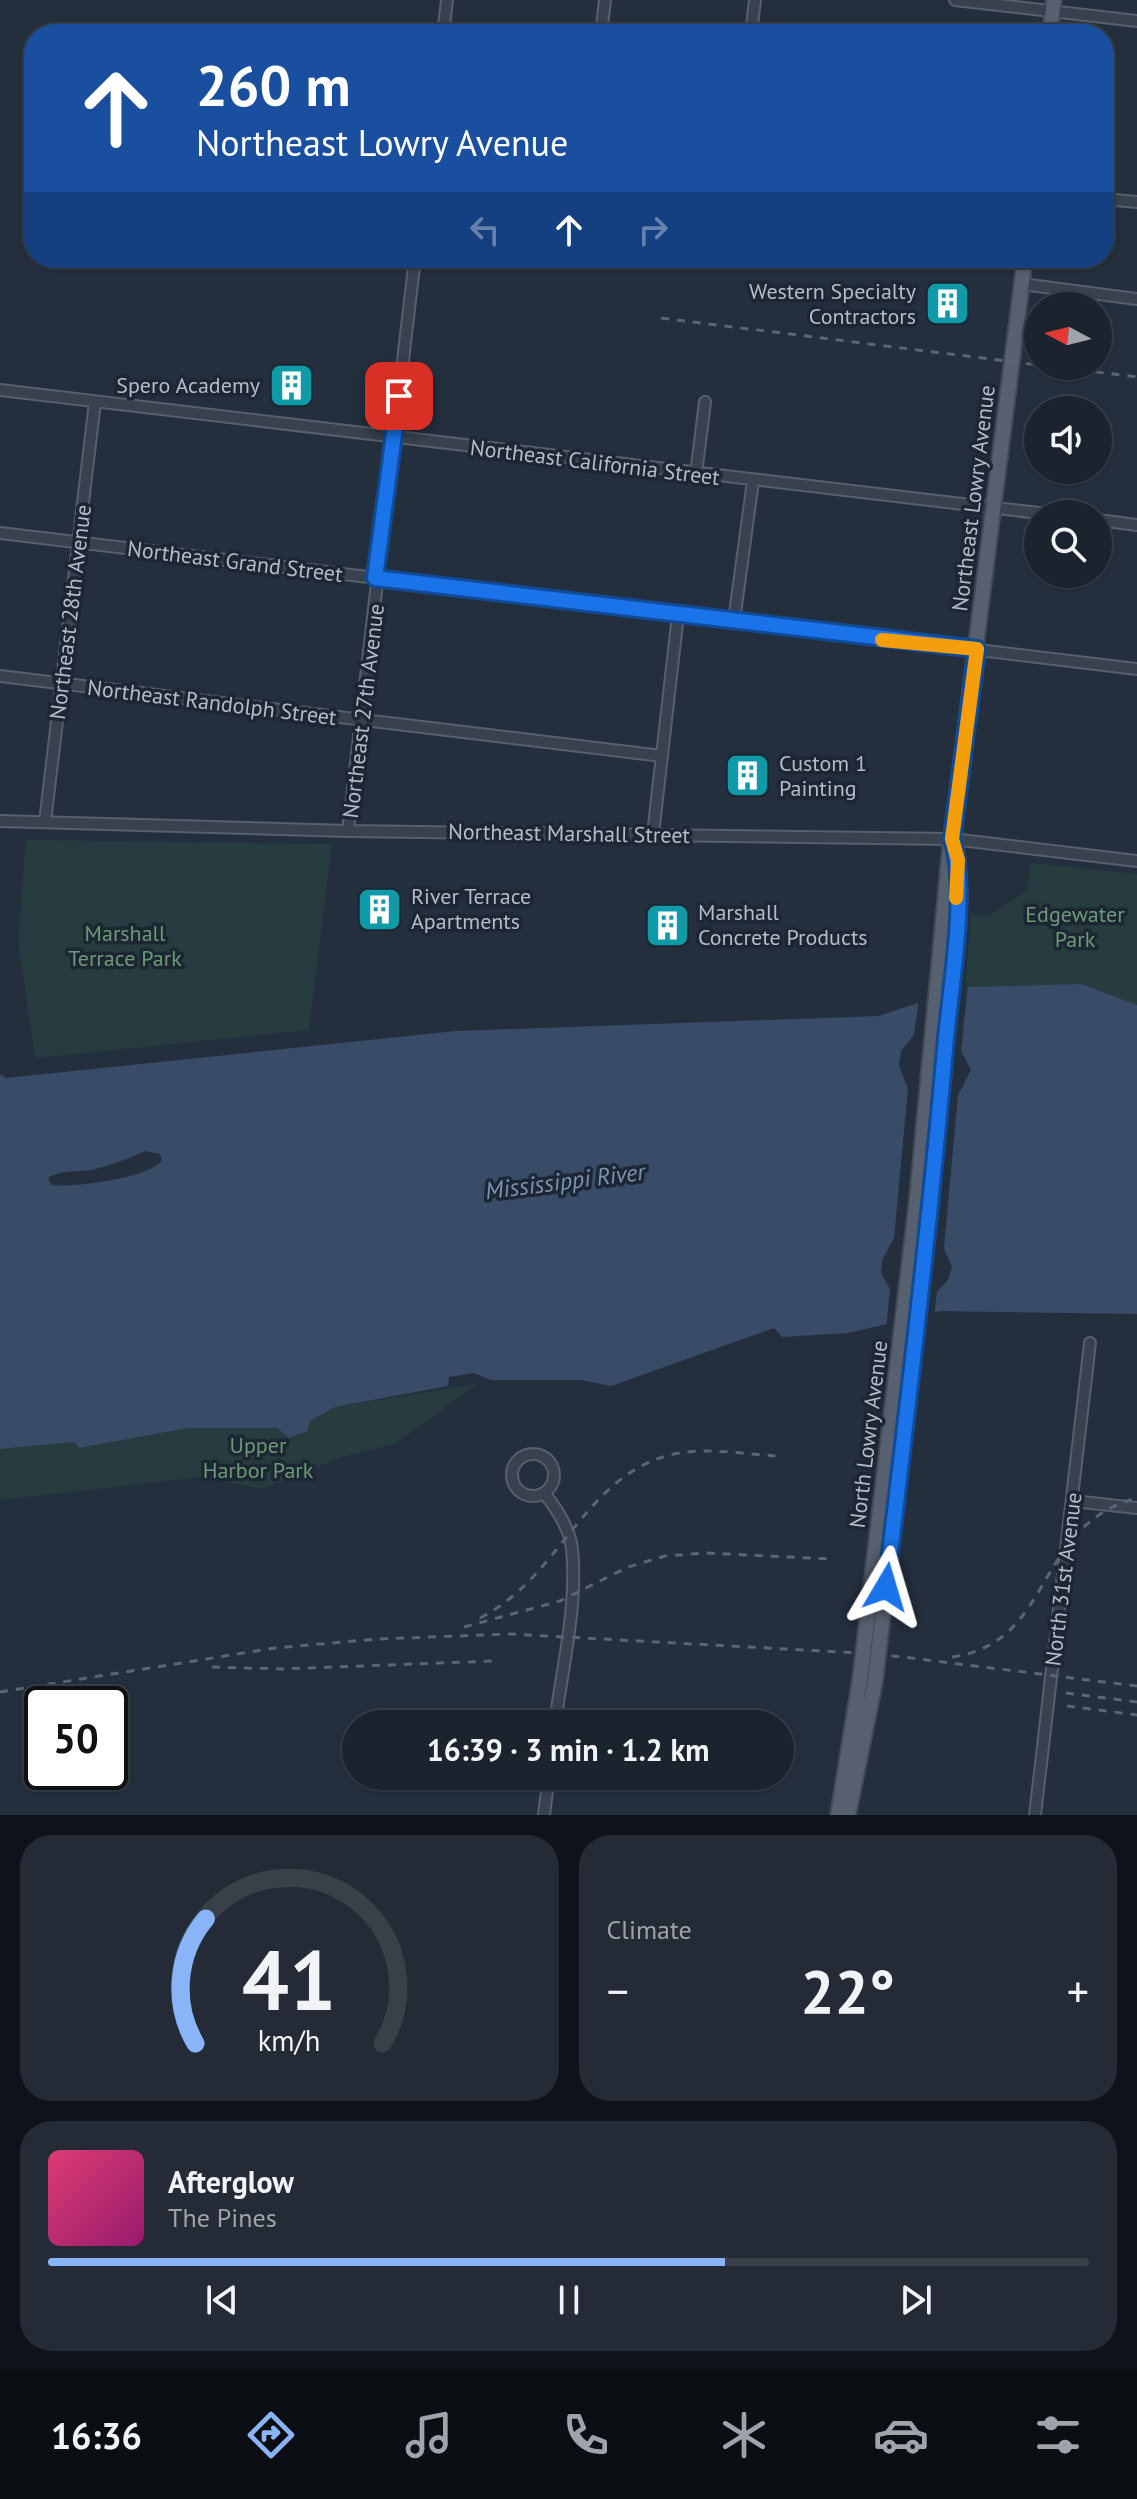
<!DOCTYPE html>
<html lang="en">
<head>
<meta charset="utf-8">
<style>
  :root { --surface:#1b232e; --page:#242b36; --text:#f1f3f6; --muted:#a0a4aa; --line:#39404a; --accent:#8ab4f8 }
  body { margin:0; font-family:"PT Sans",sans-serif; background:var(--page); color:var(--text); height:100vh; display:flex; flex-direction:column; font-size:30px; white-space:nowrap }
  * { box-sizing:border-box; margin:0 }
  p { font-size:26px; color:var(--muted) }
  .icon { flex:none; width:44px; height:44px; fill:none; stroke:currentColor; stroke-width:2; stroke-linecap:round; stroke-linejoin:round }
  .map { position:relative; height:1815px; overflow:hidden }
  .side { display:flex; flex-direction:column; gap:20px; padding:20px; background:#0f1319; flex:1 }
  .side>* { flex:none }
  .hud { position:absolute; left:24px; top:24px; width:1090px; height:244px; border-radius:32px; box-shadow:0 2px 6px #0004,0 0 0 2px var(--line); background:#1a4fa0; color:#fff; overflow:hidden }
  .needle { width:52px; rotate:277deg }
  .fabs { position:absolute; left:1024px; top:292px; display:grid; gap:16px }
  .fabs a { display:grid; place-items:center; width:88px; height:88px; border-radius:50%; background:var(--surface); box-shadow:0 2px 6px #0004,0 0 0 2px var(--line); font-size:40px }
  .speed { position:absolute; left:24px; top:1686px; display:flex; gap:16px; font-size:40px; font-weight:700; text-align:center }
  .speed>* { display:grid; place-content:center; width:104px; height:104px; border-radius:50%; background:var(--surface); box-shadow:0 2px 6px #0004,0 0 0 2px var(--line); line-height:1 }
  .speed .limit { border:4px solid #111; border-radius:12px; background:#fff; color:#111 }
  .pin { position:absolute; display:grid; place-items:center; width:68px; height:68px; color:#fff; margin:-34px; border-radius:16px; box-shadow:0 4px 12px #0006 }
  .me { position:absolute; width:88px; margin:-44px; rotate:7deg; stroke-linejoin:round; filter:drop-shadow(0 0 6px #0008) }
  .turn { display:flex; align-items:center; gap:28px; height:168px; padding:0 40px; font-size:36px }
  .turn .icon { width:104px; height:104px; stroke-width:2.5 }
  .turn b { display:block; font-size:56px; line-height:68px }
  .lanes { display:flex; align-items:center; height:76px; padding:0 40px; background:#0003; justify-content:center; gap:40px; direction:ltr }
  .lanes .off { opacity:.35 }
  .big { font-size:60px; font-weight:700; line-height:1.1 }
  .side .widget { flex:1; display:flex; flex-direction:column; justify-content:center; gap:12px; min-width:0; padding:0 28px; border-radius:32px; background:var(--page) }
  .side .dial { align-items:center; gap:0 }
  .dial svg { height:208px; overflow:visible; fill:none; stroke:var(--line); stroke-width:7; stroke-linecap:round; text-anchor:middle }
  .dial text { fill:var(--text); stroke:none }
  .song { display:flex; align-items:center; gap:24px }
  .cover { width:96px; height:96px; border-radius:12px; background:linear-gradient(135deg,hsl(340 70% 55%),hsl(320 70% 35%)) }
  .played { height:8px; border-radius:4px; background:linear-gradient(90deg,var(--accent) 65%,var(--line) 65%) }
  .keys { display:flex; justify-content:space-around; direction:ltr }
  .heat { display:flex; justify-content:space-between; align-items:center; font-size:44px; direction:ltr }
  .side .tiles { flex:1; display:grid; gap:20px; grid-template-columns:1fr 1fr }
  .widget:last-child { grid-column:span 2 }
  .trip { position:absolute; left:342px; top:1710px; width:452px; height:80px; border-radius:40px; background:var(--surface); box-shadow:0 2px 6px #0004,0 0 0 2px var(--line); font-weight:700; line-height:80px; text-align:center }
  .dock { display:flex; height:128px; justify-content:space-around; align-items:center; background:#0b0e12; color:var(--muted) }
  .dock .icon { width:56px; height:56px }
  .dock .current { color:var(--accent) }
  .dock b { font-size:36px; color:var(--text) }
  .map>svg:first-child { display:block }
  .green { fill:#263c3f }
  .water { fill:#394c67; fill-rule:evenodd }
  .pier { fill:#242f3e }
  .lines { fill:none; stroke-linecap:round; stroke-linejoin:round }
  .minor-casing { stroke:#565f6c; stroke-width:14 }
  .major-casing { stroke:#414a57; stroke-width:18 }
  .minor { stroke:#38414e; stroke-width:10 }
  .major { stroke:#56606e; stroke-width:14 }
  .rail { stroke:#5a6575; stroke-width:3; stroke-dasharray:8 8; stroke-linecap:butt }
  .major-bridge-casing { stroke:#414a57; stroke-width:18; stroke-linecap:butt }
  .major-bridge { stroke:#56606e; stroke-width:14 }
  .route-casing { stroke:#114b97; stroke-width:20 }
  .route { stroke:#1a73e8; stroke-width:14 }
  .slow { stroke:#f59e0b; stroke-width:14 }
  .labels { text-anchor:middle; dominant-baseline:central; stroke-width:7; stroke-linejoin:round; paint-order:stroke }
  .poi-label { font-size:22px; fill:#b4bcc9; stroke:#1d2633; text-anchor:start }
  .street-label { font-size:22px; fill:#b4bcc9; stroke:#1d2633 }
  .park-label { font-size:22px; fill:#6b9a76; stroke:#1d2633 }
  .water-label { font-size:24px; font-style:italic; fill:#7c92b1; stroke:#1d2633 }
</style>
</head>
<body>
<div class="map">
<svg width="1137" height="1815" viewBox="0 0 1137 1815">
  <rect width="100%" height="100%" fill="#242f3e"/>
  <path class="green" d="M26,840L332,844L309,1030L35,1058L18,940Z
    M1031,863L1137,874V1005L1081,984L965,987L971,914L988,916L1027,891Z
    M477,1384L395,1444L342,1457L261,1489L201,1477L0,1500V1449L74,1442L79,1448L188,1428H278L310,1421L335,1407Z"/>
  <path class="water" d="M1081,984L1137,1005V1314L940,1311L849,1333L782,1337L774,1328L611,1386L581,1380H491L474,1373L449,1377L448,1386L335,1407L310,1421L307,1431L289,1438L277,1428H188L79,1448L74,1442L0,1449V1074L6,1078L456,1031L879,1016L965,987ZM145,1151L160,1154L162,1160C151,1178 72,1188 51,1185L48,1178C62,1169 74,1173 91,1170C110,1166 127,1159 145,1151Z"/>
  <path class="pier" d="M968,983L961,1051L971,1070L958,1095L944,1248L952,1267L948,1280L937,1292L934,1316L886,1328L890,1289L881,1273L882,1260L894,1238L908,1089L899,1066L901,1051L914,1035L919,998Z"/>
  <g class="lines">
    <defs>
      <path id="minor" d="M955,0L1137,21
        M443,34L447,0
        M601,34L605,0
        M751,34L755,0
        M1104,199L1137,202
        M1022,284L1137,299
        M0,390L1047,514
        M696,474L705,402
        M1098,520L1137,525
        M0,533L1137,669
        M734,621L753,481
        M0,676L662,756
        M0,821L348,831L952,839L1137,861
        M45,822L95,402
        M348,831L415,258
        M653,834L678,615
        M512 1475a21 21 0 1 1 42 0a21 21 0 1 1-42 0Z
        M544,1493C557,1509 570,1528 572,1549C578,1605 562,1668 555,1724
        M1073,1501L1137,1508
        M544,1815L549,1776
        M1035,1815L1090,1343"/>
      <path id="major" d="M1050,34L1054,0
        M932,1196L958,860L953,844
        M917,1199L949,858L1025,258
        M838,1815L860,1680
        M848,1815L875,1682"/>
    </defs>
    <use href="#minor" class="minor-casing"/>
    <use href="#major" class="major-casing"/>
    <use href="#minor" class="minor"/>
    <use href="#major" class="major"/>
    <path class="rail" d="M661,318L1038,365
      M1048,366L1137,377
      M480,1618C563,1576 585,1470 679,1453C710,1448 745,1454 777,1456
      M464,1627L560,1601L628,1567L665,1556L705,1553L831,1559
      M952,1657C1055,1643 1033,1525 1137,1498
      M212,1667L282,1669L493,1661
      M0,1692L275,1648L377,1639L510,1634L878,1654L1137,1686
      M1066,1693L1137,1702
      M1067,1706L1137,1715"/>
    <defs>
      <path id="major-bridge" d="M860,1680L917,1199
        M875,1682L932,1196"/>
    </defs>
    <use href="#major-bridge" class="major-bridge-casing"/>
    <use href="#major-bridge" class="major-bridge"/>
  </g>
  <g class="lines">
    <defs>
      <path id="route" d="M399,396L375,578L977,649L952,839C968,888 951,985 946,1038C930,1222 908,1404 886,1587"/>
    </defs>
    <use href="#route" class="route-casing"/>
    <use href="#route" class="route"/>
    <path class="slow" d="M882,640L977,649L952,839L958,860L956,898"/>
  </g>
  <defs>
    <symbol id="building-square" viewBox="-11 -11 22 22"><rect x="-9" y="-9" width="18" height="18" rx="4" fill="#0f9aa8" stroke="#1d2633"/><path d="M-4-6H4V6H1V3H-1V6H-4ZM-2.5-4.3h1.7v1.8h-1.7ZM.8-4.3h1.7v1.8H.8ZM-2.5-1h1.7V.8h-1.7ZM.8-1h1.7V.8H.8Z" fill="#fff"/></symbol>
  </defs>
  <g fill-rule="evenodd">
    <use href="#building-square" x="922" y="278" width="51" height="51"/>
    <use href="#building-square" x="266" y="360" width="51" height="51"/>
    <use href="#building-square" x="722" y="750" width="51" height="51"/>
    <use href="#building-square" x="354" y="884" width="51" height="51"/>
    <use href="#building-square" x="642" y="900" width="51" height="51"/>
  </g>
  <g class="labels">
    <g class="poi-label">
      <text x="916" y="291" text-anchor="end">Western Specialty<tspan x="916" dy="25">Contractors</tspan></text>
      <text x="260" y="385" text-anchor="end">Spero Academy</text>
      <text x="779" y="763">Custom 1<tspan x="779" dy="25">Painting</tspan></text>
      <text x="411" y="896">River Terrace<tspan x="411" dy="25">Apartments</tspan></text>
      <text x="698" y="912">Marshall<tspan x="698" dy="25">Concrete Products</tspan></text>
    </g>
    <g class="street-label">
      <text transform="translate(595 462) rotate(7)">Northeast California Street</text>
      <text transform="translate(973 498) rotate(-83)">Northeast Lowry Avenue</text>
      <text transform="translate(235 561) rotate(7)">Northeast Grand Street</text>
      <text transform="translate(70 612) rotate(-83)">Northeast 28th Avenue</text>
      <text transform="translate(212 702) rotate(7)">Northeast Randolph Street</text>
      <text transform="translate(363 711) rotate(-83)">Northeast 27th Avenue</text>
      <text transform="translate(569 833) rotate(1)">Northeast Marshall Street</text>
      <text transform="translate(868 1434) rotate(-83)">North Lowry Avenue</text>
      <text transform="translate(1063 1579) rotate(-83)">North 31st Avenue</text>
    </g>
    <g class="park-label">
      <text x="1075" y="914">Edgewater<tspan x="1075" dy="25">Park</tspan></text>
      <text x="125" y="933">Marshall<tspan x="125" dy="25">Terrace Park</tspan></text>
      <text x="258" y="1445">Upper<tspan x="258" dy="25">Harbor Park</tspan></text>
    </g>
    <g class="water-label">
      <text transform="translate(565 1181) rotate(-7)">Mississippi River</text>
    </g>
  </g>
</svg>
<div class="fabs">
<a><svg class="needle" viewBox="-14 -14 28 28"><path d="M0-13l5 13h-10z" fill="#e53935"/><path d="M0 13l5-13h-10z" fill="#a0a4aa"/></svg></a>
<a><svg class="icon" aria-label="sound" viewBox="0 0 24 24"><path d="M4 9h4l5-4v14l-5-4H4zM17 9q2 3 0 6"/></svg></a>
<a><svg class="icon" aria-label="search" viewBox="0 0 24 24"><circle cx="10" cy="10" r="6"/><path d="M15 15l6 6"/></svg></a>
</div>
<div class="speed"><div class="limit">50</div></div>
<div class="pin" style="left:399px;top:396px;background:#d93025"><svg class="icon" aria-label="arrive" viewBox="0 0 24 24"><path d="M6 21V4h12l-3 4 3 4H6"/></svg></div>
<svg class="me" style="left:886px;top:1587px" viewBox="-20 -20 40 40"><path d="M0-17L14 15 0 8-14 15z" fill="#1a73e8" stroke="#fff" stroke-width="4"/></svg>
<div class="trip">16:39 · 3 min · 1.2 km</div>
<div class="hud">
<div class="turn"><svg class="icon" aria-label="ahead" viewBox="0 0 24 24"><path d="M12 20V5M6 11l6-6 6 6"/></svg><div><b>260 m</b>Northeast Lowry Avenue</div></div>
<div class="lanes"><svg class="icon off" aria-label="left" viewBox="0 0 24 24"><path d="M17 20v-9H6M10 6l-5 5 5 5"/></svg><svg class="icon" aria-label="ahead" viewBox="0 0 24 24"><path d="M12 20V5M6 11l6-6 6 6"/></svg><svg class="icon off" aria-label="right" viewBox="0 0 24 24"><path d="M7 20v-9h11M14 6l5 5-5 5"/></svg></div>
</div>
</div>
<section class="side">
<div class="tiles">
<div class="widget dial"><svg viewBox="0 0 100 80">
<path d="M14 69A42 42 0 1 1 86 69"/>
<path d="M14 69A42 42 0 0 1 18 21" stroke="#8ab4f8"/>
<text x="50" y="56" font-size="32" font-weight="700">41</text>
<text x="50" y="72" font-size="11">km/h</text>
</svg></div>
<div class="widget"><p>Climate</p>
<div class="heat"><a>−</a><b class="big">22°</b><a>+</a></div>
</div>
<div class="widget">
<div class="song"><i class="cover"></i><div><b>Afterglow</b><p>The Pines</p></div></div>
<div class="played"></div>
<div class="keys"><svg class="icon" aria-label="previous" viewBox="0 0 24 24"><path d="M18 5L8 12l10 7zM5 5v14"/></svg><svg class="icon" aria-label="pause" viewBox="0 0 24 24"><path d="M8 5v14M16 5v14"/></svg><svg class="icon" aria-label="next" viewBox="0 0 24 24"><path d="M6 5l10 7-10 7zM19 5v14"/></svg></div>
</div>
</div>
</section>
<nav class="dock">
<b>16:36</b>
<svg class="icon current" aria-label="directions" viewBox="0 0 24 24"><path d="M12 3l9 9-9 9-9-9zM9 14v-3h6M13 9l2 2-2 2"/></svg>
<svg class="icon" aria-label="music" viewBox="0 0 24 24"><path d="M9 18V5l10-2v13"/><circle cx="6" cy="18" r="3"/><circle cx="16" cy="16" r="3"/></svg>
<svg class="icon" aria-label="phone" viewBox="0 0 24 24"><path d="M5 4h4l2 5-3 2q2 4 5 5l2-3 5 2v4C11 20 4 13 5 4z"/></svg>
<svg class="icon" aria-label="climate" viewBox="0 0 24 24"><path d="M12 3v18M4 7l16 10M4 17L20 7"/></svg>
<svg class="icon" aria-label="car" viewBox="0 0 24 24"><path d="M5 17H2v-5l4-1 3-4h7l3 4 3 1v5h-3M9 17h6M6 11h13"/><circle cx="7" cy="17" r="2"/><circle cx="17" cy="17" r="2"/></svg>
<svg class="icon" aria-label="filters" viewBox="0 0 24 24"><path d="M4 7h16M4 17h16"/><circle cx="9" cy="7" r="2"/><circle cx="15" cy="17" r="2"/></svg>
</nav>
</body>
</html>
